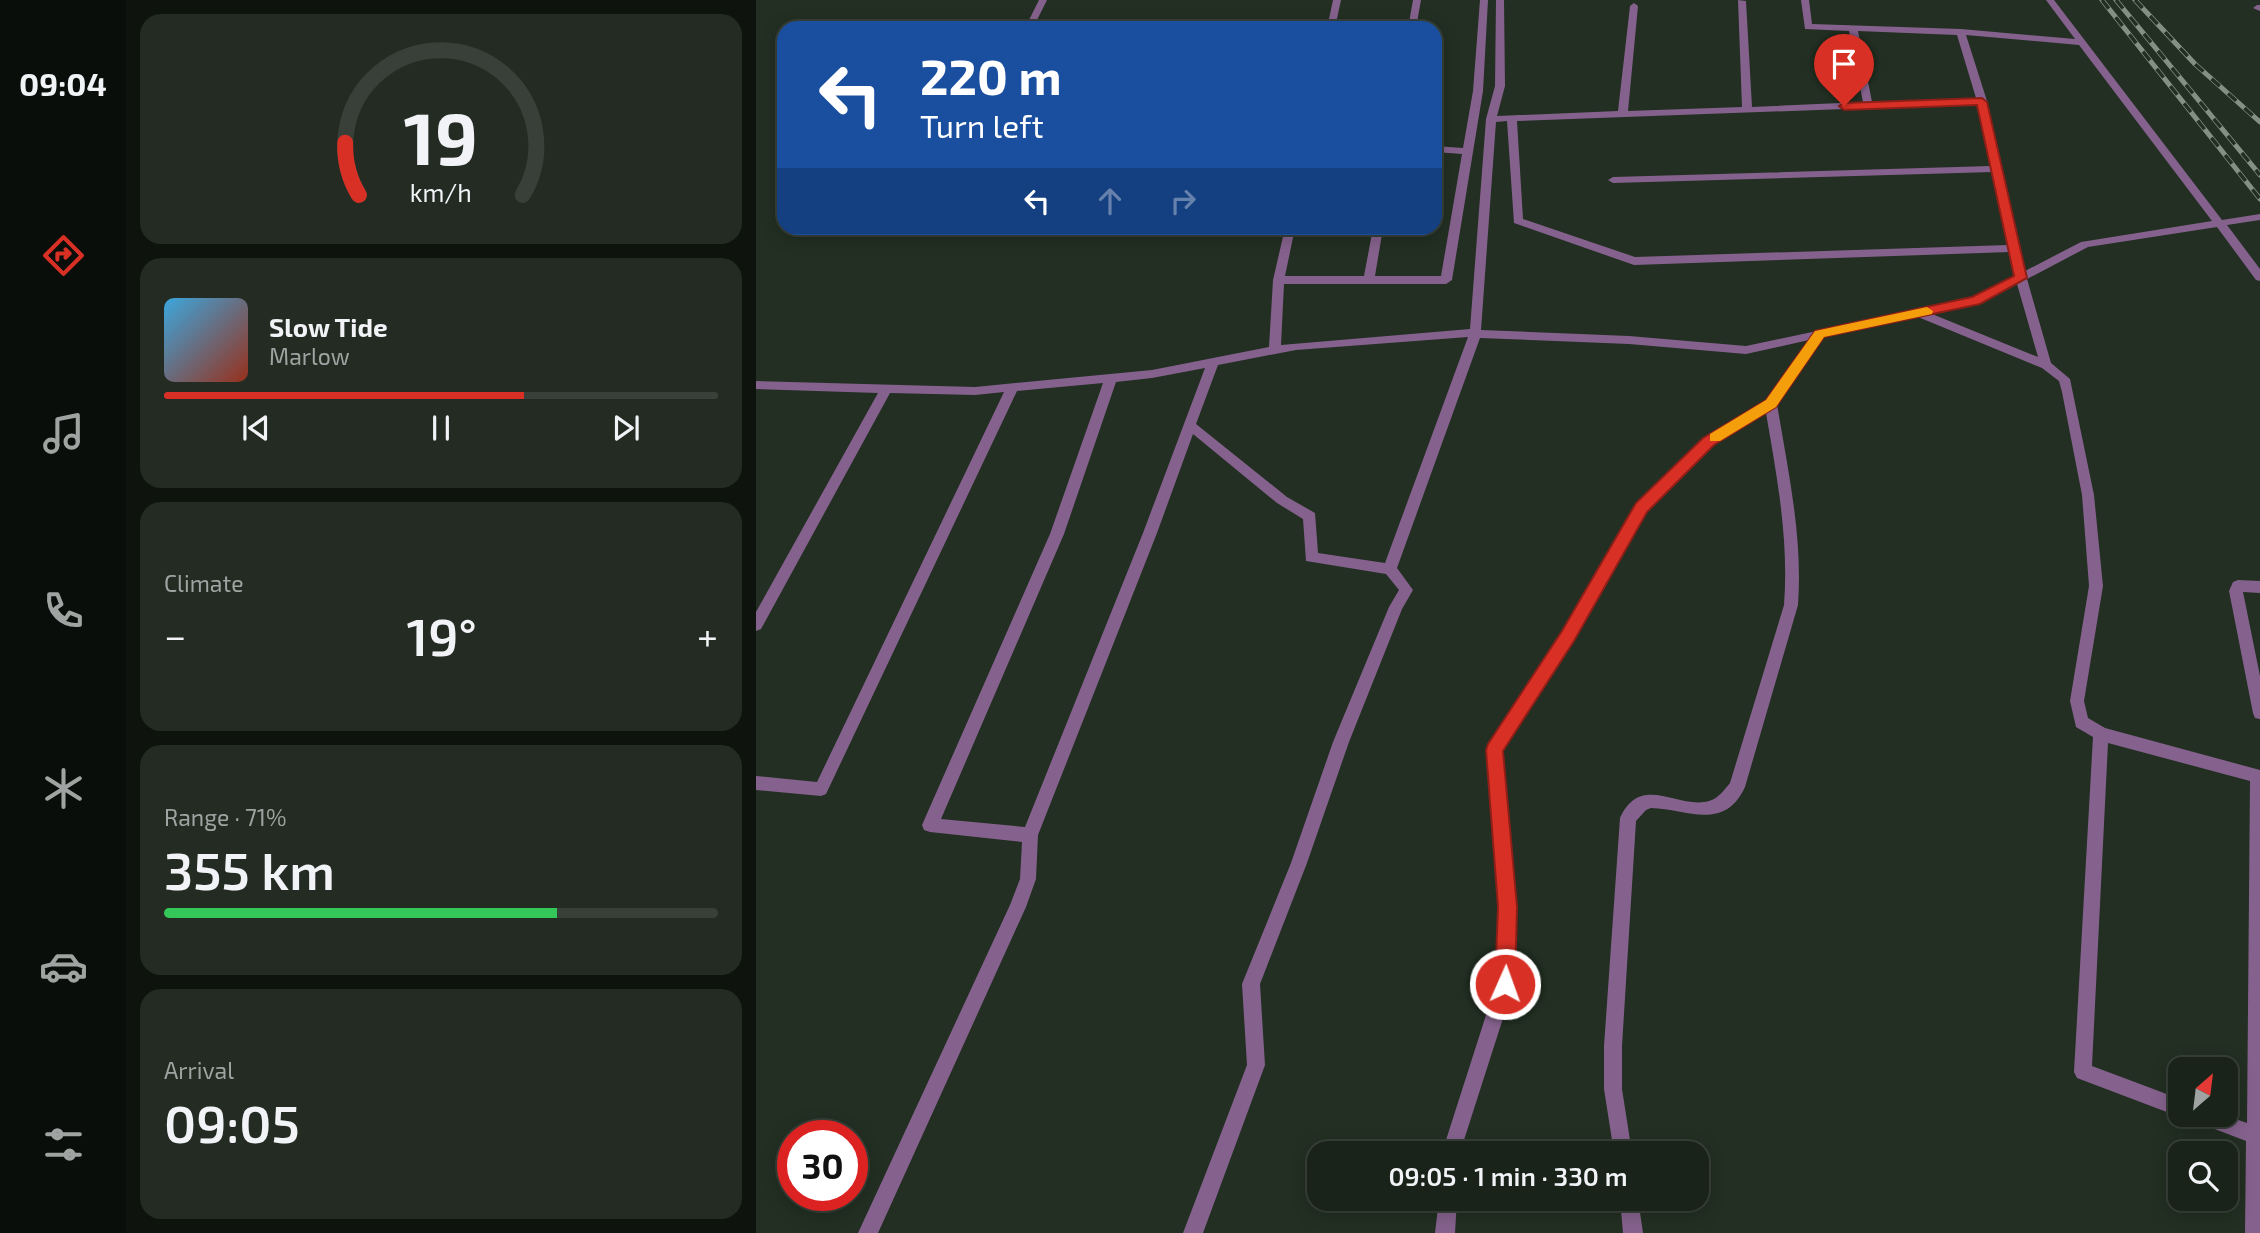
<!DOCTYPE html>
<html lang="en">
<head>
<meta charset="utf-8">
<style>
  :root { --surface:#1a231a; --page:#232b23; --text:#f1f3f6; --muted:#9fa4a2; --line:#384039; --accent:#d93025 }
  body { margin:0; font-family:"Exo 2",sans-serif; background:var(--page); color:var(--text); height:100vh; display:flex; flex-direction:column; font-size:26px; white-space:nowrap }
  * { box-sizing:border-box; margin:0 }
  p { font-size:23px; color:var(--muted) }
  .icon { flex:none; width:38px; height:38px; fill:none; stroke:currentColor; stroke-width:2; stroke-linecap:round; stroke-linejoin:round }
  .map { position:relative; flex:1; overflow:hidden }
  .panel { display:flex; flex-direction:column; gap:14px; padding:14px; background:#0e130e; width:630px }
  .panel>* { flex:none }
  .top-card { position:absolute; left:21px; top:21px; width:665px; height:214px; border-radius:21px; box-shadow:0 4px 18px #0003,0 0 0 2px var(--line); background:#1a4fa0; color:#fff; overflow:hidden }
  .needle { width:46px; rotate:28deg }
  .fabs { position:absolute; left:1412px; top:1057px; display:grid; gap:14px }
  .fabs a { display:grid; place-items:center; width:70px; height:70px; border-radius:14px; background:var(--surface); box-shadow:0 4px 18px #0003,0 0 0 2px var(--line); font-size:35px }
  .speed { position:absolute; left:21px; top:1120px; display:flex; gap:14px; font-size:35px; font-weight:700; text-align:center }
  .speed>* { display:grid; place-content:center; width:91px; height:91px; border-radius:50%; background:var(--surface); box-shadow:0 4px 18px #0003,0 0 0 2px var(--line); line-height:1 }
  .speed .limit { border:10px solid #d22; background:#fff; color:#111 }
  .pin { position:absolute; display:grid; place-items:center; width:60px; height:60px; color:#fff; margin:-72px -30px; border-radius:50% 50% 50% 0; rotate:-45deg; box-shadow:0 0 7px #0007 }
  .pin .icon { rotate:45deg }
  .me { position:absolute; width:77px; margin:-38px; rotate:2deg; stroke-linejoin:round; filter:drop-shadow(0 0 5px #0008) }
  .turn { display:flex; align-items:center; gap:24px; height:147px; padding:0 28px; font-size:32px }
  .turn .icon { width:91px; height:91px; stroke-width:2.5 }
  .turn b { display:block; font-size:49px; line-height:60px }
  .lanes { display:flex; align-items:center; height:66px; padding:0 28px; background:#0003; justify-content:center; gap:35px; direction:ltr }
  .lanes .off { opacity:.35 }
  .big { font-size:52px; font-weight:600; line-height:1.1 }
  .panel .tile { flex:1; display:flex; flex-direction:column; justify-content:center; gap:10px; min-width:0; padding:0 24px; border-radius:21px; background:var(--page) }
  .panel .dial { align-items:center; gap:0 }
  .dial svg { height:182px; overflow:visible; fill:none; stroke:var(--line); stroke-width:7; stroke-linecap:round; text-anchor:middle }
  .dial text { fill:var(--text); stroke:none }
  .song { display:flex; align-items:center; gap:21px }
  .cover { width:84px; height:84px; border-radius:10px; background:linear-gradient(135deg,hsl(200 70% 55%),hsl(10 70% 35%)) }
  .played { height:7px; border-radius:4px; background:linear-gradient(90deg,var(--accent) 65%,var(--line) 65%) }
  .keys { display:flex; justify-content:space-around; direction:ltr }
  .heat { display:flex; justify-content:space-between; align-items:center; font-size:38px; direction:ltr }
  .charge { height:10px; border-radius:5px; background:linear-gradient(90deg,#34c759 71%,var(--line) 0) }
  .trip { position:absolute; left:551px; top:1141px; width:402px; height:70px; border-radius:21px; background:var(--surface); box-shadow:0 4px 18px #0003,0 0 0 2px var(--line); font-weight:600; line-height:70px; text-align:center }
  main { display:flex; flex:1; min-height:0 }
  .dock { display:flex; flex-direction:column; width:126px; justify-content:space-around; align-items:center; background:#0a0e0a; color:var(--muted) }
  .dock .icon { width:49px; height:49px }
  .dock .active { color:var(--accent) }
  .dock b { font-size:32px; color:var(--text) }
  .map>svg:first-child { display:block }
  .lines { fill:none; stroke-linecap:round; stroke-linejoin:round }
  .minor { fill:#85628d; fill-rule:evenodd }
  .rail-casing { stroke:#859085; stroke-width:5 }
  .rail { stroke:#222f22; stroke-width:3.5; stroke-dasharray:11; stroke-linecap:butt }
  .route { fill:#d93025; stroke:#8d1f18; stroke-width:2 }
  .slow { fill:#f59e0b }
</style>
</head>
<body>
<main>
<nav class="dock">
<b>09:04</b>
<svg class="icon active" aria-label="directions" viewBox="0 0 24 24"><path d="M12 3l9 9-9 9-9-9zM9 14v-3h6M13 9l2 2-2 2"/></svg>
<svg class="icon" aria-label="music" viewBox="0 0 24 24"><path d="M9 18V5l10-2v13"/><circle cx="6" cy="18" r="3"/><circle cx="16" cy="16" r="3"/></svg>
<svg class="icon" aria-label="phone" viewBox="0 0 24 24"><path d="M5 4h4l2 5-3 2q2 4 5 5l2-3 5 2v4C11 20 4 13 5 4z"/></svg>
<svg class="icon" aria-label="climate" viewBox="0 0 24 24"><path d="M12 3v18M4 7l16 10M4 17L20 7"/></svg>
<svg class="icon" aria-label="car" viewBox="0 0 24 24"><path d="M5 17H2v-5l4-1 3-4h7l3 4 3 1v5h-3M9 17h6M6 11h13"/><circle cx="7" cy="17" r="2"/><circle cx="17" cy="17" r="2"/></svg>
<svg class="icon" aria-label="filters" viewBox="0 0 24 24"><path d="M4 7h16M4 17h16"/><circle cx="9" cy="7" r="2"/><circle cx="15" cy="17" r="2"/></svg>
</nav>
<section class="panel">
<div class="tile dial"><svg viewBox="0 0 100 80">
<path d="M14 69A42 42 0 1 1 86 69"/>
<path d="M14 69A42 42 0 0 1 8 46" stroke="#d93025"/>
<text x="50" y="56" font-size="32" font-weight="700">19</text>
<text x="50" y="72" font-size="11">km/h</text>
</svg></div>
<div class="tile">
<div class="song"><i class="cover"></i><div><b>Slow Tide</b><p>Marlow</p></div></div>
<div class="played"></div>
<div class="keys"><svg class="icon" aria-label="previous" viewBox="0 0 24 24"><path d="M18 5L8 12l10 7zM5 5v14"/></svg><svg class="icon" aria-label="pause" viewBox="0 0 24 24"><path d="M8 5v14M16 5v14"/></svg><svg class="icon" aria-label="next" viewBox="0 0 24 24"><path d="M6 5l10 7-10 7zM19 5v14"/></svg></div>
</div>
<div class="tile"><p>Climate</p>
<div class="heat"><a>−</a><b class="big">19°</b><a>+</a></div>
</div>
<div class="tile"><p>Range · 71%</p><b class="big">355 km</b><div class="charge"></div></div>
<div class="tile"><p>Arrival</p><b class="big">09:05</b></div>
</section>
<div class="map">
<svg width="1504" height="1233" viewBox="0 0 1504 1233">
  <rect width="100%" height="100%" fill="#222f22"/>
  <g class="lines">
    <path class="minor" d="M283,0H291L277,28H269Z
      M577,0H585L579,28H571Z
      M657,0H665L660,28H652Z
      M724,0H732L727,91L696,280L690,284H528L525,345L714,329L730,119L739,86L740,0H748L749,86L741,116L862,111L874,6L878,3L882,6L872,111L986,107L982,0L990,1L996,107L1107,102L1093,31L1049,29L1045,0H1053L1056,24L1205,29L1319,39L1290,0H1298L1466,220L1504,214V220L1471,225L1504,269V281L1500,280L1461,227L1332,247L1271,279L1295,363L1314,379L1338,495L1347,586L1328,701L1332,718L1349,728L1504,770V1233H1489L1490,1141L1438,1121L1435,1115H1468L1491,1123L1494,781L1352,743L1336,1066L1424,1099V1115H1430L1424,1117L1321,1078L1318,1072L1337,737L1320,727L1314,701L1333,586L1326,495L1306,392L1303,381L1286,368L1162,317L1068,337L1021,404C1032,471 1047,537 1042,605L989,787C968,832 931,809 895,808L890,810L880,821L866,1046V1089L876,1153H858L848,1089V1046L864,818C885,772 922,810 953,801C963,798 968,790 974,783L1028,605C1033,540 1021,477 1010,413L957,445L891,511L817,640L746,751L759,907L758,984L708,1140L706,1153H688L690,1140L740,984L743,907L730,750L807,632L881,503L949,439L1011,401L1053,340L990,354L873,344L724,338L641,568L657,590L646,609L593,742L551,863L504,984L509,1065L447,1233H427L491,1065L486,984L535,863L577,742L633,607L643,590L630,574L550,561L547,519L521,503L437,434L401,533L282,835L280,879L270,907L122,1233H102L254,905L264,879L266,842L174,832L168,830L166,825L294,534L347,383L261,391L70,794L65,796L0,790V776L61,782L248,392L219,395L134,393L5,629L0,631V612L122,393L0,389V381L219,387L396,370L513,347L517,280L529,228H539L529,276H608L617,228H627L619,276H685L706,154L679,152V146L707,148L717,91ZM1102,31L1201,35L1220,98L1116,102ZM1210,35L1323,45L1456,221L1325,242L1269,271L1231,101ZM1222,104L1235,166L857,177L852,180L857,183L1237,172L1252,245L879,257L767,219L761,121ZM751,121L758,223L878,265L1254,252L1259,276L1217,298L990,346L873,336L725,330L740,122ZM1261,284L1282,357L1176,314L1224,304ZM712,337L629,563L562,553L559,513L531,497L440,424L462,365L540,350ZM449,368L387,533L269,827L185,819L308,534L360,382L396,378Z
      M1501,5H1504V11L1497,8Z
      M1482,580L1504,581V593L1487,592L1504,676V719L1499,718L1497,713L1473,591L1477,582Z
      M683,1199H701L699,1233H679Z
      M864,1199H882L887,1233H867Z"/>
    <defs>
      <path id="rail" d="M1346,0L1504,199
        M1360,0L1504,175
        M1379,0L1439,64L1504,122"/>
    </defs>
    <use href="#rail" class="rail-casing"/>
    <use href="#rail" class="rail"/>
  </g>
  <path class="route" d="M1226,98L1231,102L1271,278L1224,304L1068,337L1020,407L958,445L891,512L818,641L747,751L761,907L759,984L756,991L749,994L742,991L739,984L742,907L730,750L732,744L806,631L880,503L947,438L1010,400L1059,331L1216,297L1258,276L1221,105L1088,110L1083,106L1088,103Z"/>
  <path class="slow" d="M1171,307L1177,311L1176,314L1068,337L1020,407L964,441H954V434L1010,400L1059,331Z"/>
</svg>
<div class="fabs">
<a><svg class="needle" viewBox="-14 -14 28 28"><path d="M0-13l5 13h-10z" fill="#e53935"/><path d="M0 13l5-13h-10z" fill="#9fa4a2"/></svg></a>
<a><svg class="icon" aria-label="search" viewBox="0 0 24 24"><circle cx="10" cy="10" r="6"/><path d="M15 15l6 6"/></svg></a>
</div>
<div class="speed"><div class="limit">30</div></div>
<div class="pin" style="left:1088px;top:106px;background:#d93025"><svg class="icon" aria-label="arrive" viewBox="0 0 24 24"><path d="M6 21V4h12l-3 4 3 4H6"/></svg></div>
<svg class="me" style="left:749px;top:984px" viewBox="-20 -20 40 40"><circle r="17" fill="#d93025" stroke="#fff" stroke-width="3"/><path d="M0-11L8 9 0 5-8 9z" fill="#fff"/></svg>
<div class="trip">09:05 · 1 min · 330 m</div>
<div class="top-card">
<div class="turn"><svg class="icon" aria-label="left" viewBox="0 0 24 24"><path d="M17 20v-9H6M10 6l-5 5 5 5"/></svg><div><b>220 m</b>Turn left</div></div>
<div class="lanes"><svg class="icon" aria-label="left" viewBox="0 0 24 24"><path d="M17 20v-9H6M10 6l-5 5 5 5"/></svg><svg class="icon off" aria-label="ahead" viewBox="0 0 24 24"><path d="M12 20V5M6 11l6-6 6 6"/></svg><svg class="icon off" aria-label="right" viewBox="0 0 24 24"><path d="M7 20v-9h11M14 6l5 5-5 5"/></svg></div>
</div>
</div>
</main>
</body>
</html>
